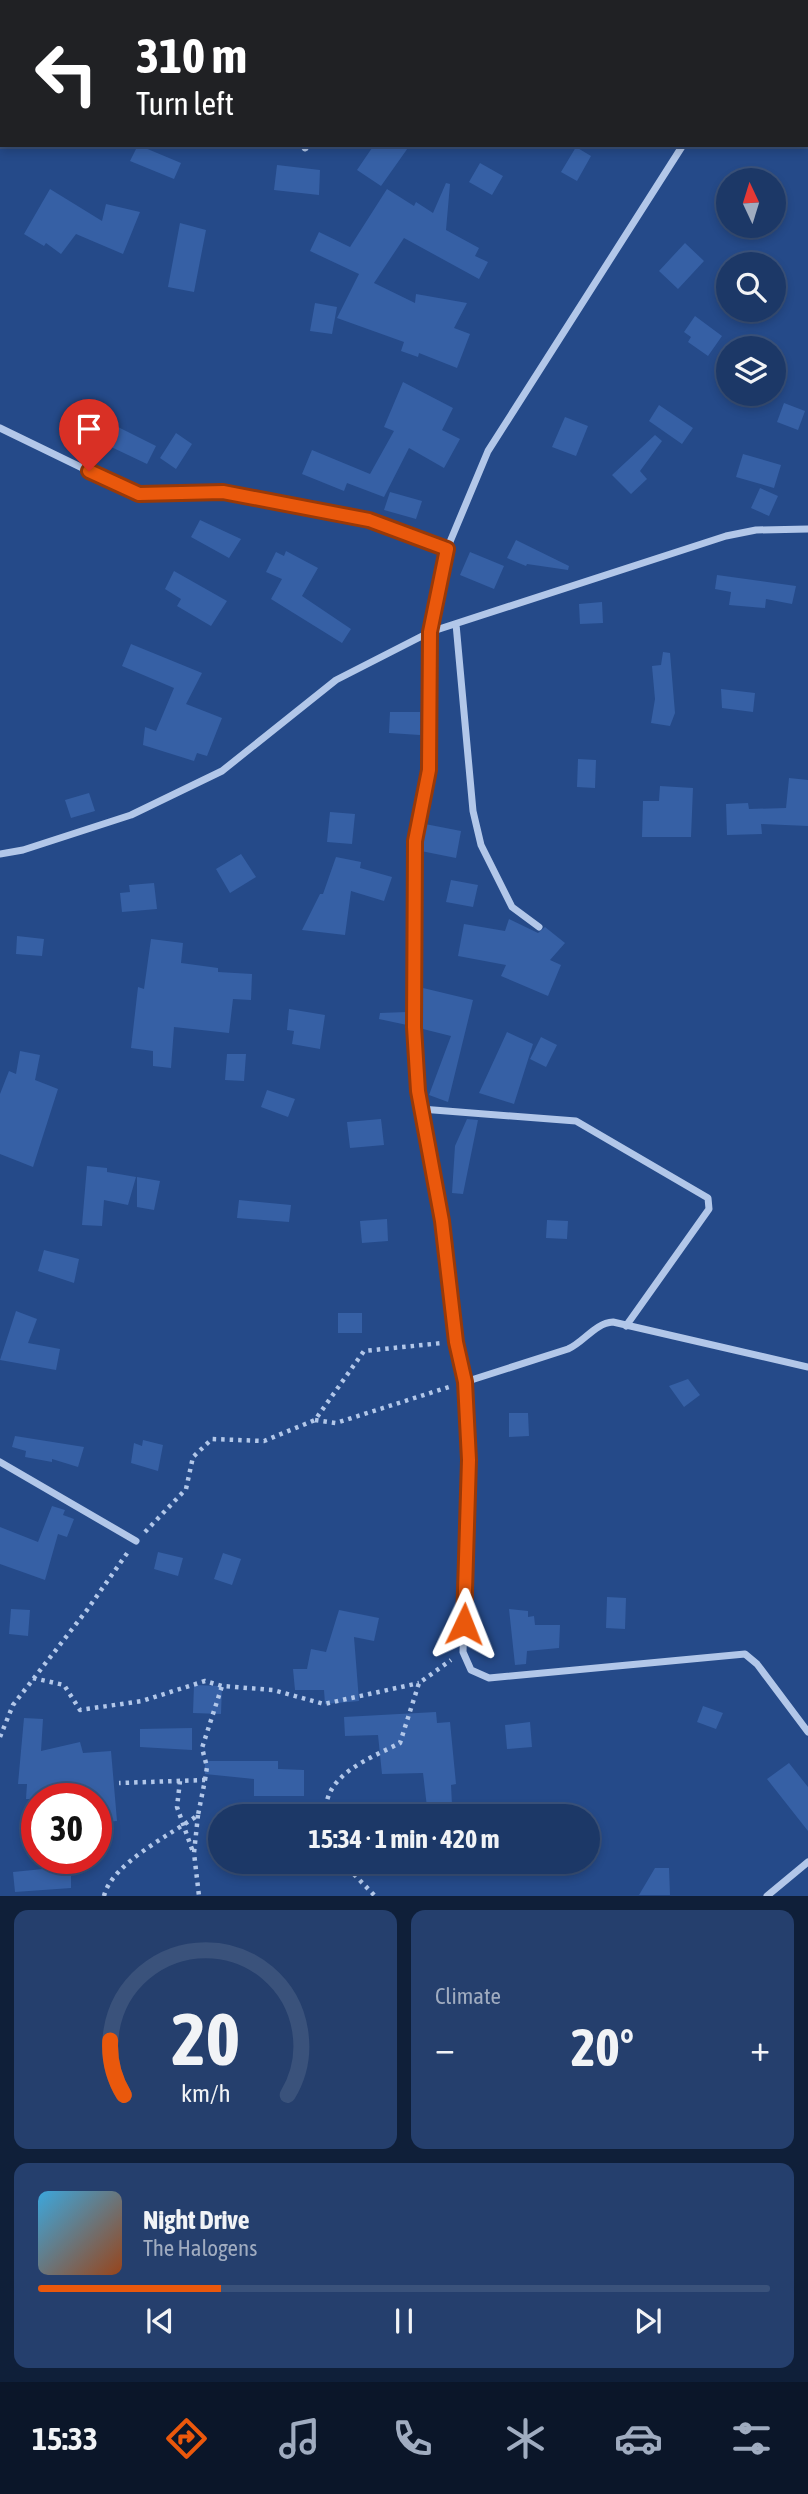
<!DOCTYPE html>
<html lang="en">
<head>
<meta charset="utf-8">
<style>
  :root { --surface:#1c3867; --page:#253f6d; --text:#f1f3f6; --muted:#a0acc0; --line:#3a527b; --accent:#ea580c }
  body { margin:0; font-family:"Asap Condensed",sans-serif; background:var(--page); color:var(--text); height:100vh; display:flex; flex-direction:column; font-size:26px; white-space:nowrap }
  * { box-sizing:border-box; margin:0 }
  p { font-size:23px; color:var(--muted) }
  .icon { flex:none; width:38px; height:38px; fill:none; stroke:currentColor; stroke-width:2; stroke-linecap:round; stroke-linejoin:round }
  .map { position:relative; height:1896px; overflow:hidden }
  .drawer { display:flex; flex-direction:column; gap:14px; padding:14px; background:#0f1f39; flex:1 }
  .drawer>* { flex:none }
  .guide { position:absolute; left:0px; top:0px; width:808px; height:147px; box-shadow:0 4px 10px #0003,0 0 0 2px var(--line); background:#202124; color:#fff; overflow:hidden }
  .needle { width:46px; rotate:356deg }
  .tools { position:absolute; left:716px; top:168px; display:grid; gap:14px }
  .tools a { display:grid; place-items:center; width:70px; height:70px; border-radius:50%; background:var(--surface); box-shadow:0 4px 10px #0003,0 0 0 2px var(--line); font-size:35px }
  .speed { position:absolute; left:21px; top:1783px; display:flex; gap:14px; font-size:35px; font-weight:700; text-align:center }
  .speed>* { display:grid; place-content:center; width:91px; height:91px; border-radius:50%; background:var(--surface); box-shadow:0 4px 10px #0003,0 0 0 2px var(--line); line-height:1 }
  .speed .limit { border:10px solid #d22; background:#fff; color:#111 }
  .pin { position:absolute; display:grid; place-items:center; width:60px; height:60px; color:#fff; margin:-72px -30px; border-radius:50% 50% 50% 0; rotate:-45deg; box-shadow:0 0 7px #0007 }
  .pin .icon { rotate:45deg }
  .me { position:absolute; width:77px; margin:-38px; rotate:2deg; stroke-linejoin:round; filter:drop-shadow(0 0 5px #0008) }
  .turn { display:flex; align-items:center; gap:24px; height:147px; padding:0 21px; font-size:32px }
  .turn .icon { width:91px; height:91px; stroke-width:2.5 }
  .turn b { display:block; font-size:49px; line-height:60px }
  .big { font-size:52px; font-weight:700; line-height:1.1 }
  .drawer .card { flex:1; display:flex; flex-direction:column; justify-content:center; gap:10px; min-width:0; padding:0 24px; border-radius:14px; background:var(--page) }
  .drawer .dial { align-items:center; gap:0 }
  .dial svg { height:182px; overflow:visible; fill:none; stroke:var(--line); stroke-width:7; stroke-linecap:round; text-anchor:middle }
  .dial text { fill:var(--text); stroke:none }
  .song { display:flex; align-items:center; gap:21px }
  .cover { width:84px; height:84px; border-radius:10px; background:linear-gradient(135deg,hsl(200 70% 55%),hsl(20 70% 35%)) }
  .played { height:7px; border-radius:4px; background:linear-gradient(90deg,var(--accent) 25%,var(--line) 25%) }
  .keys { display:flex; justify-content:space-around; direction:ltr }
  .heat { display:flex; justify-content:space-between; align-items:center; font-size:38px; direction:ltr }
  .drawer .tiles { flex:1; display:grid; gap:14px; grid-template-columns:1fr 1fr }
  .card:last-child { grid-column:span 2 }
  .trip { position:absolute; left:208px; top:1804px; width:392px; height:70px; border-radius:35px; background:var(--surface); box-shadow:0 4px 10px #0003,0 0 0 2px var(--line); font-weight:700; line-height:70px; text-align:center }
  .tabs { display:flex; height:112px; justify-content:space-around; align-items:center; background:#0b1629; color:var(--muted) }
  .tabs .icon { width:49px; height:49px }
  .tabs .active { color:var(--accent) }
  .tabs b { font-size:32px; color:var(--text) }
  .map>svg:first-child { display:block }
  .building { fill:#3660a5 }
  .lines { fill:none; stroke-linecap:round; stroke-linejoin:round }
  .path { stroke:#b2c7e9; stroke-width:4.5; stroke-dasharray:3.5 5; stroke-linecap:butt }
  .minor { stroke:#b2c7e9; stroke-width:7 }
  .route-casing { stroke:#983908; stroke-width:18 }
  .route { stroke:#ea580c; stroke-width:12 }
</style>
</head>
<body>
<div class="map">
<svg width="808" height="1896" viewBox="0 0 808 1896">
  <rect width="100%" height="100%" fill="#254a89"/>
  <path class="building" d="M138,145L181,163L174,179L130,161Z
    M374,145H410L381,186L357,170Z
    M576,147L591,156L577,181L561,172Z
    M480,163L503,176L492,195L469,182Z
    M277,165L320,170L319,195L274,190Z
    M446,183L450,184L446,230L479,248L475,256L488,262L479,279L404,238L374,283L415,303L416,294L467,303L454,328L470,334L457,368L419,353L418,357L401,351L404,342L337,318L359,274L310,251L319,232L350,247L387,189L414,206L416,202L433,213Z
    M50,189L102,221L106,204L140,212L123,254L76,234L61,254L46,243L44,246L24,234Z
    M180,223L206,230L194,292L168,287Z
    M685,243L704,261L678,289L659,271Z
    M315,303L337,307L332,334L310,331Z
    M695,316L722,336L708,356L688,342L691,337L684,332Z
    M403,382L453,408L442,430L460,439L444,468L409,448L384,497L347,483L344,491L302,474L312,450L370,474L394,431L384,427Z
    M784,403L805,411L798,430L777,422Z
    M659,405L693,428L682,444L649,421Z
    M96,416L156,446L147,464L86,435Z
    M565,417L588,426L576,456L552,447Z
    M176,433L192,444L176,469L160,458Z
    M655,435L662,441L640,471L647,479L631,494L612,475Z
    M743,454L781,465L774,488L736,477Z
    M760,488L778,496L769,516L751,508Z
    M390,492L422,501L416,519L384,510Z
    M200,520L241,539L229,558L191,537Z
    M516,540L569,566L568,570L527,564L526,566L507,558Z
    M286,551L318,568L302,596L351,629L342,643L271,599L282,579L266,572L276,552L284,556Z
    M470,552L504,566L494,589L460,575Z
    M174,571L227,601L211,626L177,606L181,599L165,589Z
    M717,575L796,586L792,604L766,599L765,608L729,605L731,592L715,589Z
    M602,602L603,623L580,624L579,604Z
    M131,644L202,673L186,704L222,718L207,756L197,753L194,761L143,745L145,727L156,731L174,688L122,666Z
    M663,652L670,653L675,713L670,726L651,723L655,699L652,666L661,665Z
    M721,689L755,693L753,712L722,708Z
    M390,712H420V735L389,733Z
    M578,759L596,760L595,788L577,787Z
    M789,778L808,780V826L761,824L762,834L727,835L726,804L748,803L749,809L786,808Z
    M660,786L693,788L691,837H642L643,801H659Z
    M89,793L95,811L71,818L65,800Z
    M330,812L355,814L352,844L327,842Z
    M425,824L461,831L456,858L421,851Z
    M241,854L256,877L230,893L216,869Z
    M336,857L361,862L360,868L392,877L384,901L351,891L345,935L302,930L320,894H323Z
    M451,880L478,885L473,907L446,902Z
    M154,883L157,909L122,912L120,893L130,892L129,885Z
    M509,919L538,933L545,927L565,943L550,960L561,965L548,996L501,976L506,965L458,956L464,924L505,931Z
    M17,936L44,939L42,956L16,954Z
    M151,939L183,943L181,963L218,968V972L252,974L251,1000L233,999L229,1033L174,1027L171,1068L153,1066V1051L131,1048L138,987L144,989Z
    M423,988L473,1000L448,1102L429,1095L451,1036L419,1028Z
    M289,1009L325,1015L320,1049L292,1044L294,1031L287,1030Z
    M407,1012V1025L379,1019L380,1013Z
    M507,1032L533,1044L514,1104L479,1093Z
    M541,1037L557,1045L546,1067L530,1059Z
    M20,1051L40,1055L35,1080L58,1089L33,1167L0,1154V1094L9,1071L16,1074Z
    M227,1054H246L244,1081L225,1080Z
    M267,1090L295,1099L288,1117L261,1107Z
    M381,1119L384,1145L350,1148L347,1122Z
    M467,1119L478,1120L463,1194L452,1193L455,1146Z
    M87,1166L107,1168V1172L136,1177L128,1205L104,1200L102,1226L82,1225Z
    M137,1177L160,1181L154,1210L137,1207Z
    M239,1200L291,1205L289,1222L237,1218Z
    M387,1219L388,1241L362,1243L360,1221Z
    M547,1220L568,1221L567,1239L546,1238Z
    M44,1250L79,1259L74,1283L38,1271Z
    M16,1311L37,1319L28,1343L60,1349L56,1370L0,1360Z
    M338,1313H362V1333H338Z
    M688,1379L700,1395L684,1407L669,1386Z
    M509,1413H528L529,1436L509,1437Z
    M15,1436L84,1447L78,1467L52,1459V1462L25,1457L26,1451L12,1447Z
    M143,1440L163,1445L158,1471L131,1463L134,1443L142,1446Z
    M52,1506L65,1510L63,1515L74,1519L67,1537L58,1534L45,1580L0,1564V1527L38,1542Z
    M158,1552L183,1558L178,1576L154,1569Z
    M223,1553L241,1559L232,1585L214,1579Z
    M607,1597L626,1598L625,1629L606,1628Z
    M11,1609L30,1610L28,1636L9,1634Z
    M509,1609L528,1611V1617L534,1616L535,1625H560L559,1648L527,1651L526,1664L515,1665Z
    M339,1610L379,1618L374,1641L354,1637L359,1701L325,1704L324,1690H295L293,1669H307L311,1649L326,1652Z
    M194,1685L222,1686L221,1714L193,1713Z
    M703,1706L723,1713L716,1729L697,1722Z
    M436,1712L437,1723L450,1722L456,1784L451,1785L452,1805L427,1807L423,1773L382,1774L378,1735L345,1736L344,1717Z
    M24,1718L43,1719L41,1751L80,1742L83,1753L111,1751L117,1821L96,1823V1799H26L27,1784H18Z
    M530,1722L532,1747L507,1749L505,1725Z
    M192,1728V1750L140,1747V1729Z
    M205,1761H278V1769L304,1770V1796H254V1779L205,1774Z
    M789,1763L808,1787V1831L767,1779Z
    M53,1861L71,1862V1888L15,1892L13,1872L53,1868Z
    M655,1868H669L670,1895H639Z"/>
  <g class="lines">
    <path class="path" d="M76,0L79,2
      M167,0V2
      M157,2L163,0
      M269,2L272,0
      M315,1420L336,1423L452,1386
      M145,1532L186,1489L193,1457L212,1439L264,1441L315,1420L364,1351L442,1343
      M33,1678L64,1685L80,1710L142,1701L205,1681L222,1686L273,1690L324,1704L419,1683
      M0,1737L13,1705L87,1610L128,1552
      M205,1780L207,1767L202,1748L222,1686
      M180,1781L177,1807L193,1852
      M198,1815L194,1853L199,1896
      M326,1816C322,1775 369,1759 400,1743L419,1683L451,1660
      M342,1862L375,1896
      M104,1896C112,1863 172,1834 198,1815L205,1780L119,1783"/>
    <path class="minor" d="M298,2V0
      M804,2L805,0
      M304,145L305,148
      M683,145L488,451L447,549L430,632L429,770L415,847L413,1027L418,1091L442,1221L456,1342L465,1382L469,1460L463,1652L471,1670L489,1678L745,1654L757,1664L808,1732
      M0,428L134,493L236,494L370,520L447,549
      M456,624L473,811L481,845L512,907L539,927
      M0,854L23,850L131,815L222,771L336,680L430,632L726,536L756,530L808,529
      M421,1109L576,1121L708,1198L709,1209L626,1326
      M465,1382L568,1349C584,1342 595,1323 613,1322L808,1367
      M0,1462L136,1541
      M767,1896L808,1862"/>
  </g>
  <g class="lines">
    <defs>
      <path id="route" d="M89,471L139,494L223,492L369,520L447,549L430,632L429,770L415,841L414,1027L418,1091L442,1221L456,1342L465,1382L469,1460L464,1624"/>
    </defs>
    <use href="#route" class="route-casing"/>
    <use href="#route" class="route"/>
  </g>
</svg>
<div class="tools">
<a><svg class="needle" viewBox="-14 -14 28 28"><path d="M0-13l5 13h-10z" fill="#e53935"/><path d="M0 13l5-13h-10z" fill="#a0acc0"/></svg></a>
<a><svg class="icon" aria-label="search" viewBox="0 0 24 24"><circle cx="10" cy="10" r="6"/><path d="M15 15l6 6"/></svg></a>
<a><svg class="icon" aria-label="layers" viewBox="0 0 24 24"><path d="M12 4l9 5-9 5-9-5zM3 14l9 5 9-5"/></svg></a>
</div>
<div class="speed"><div class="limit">30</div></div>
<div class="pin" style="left:89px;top:471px;background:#d93025"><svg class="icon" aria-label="arrive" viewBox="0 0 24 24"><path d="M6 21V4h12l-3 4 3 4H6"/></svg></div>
<svg class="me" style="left:464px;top:1624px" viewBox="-20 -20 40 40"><path d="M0-17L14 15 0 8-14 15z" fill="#ea580c" stroke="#fff" stroke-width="4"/></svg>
<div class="trip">15:34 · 1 min · 420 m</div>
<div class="guide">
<div class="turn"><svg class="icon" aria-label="left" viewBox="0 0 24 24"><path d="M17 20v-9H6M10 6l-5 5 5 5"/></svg><div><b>310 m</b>Turn left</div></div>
</div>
</div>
<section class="drawer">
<div class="tiles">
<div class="card dial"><svg viewBox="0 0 100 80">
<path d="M14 69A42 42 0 1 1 86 69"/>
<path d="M14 69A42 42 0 0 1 8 45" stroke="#ea580c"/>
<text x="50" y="56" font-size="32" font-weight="700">20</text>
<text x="50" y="72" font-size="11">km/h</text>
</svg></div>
<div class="card"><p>Climate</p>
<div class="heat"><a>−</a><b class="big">20°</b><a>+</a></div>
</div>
<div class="card">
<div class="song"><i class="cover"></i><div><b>Night Drive</b><p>The Halogens</p></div></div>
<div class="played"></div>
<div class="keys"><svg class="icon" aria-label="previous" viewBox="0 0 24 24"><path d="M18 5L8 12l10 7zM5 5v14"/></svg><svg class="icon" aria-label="pause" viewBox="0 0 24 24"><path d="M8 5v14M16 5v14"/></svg><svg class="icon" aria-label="next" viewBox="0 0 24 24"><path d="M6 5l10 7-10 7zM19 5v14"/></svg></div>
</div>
</div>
</section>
<nav class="tabs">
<b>15:33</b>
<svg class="icon active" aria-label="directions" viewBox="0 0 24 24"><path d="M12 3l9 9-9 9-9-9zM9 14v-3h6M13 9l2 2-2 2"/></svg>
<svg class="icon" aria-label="music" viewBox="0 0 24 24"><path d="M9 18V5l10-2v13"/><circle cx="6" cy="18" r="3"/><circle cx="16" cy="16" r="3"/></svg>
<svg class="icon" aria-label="phone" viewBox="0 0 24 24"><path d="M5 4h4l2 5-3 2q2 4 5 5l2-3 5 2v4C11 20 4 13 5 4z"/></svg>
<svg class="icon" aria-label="climate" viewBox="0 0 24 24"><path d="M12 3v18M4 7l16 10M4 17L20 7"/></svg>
<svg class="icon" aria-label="car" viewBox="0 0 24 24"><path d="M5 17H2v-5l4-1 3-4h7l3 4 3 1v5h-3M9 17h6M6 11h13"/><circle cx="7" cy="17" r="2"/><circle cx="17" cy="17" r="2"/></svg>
<svg class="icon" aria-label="filters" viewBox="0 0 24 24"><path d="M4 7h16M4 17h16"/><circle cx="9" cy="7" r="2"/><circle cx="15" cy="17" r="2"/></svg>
</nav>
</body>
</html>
